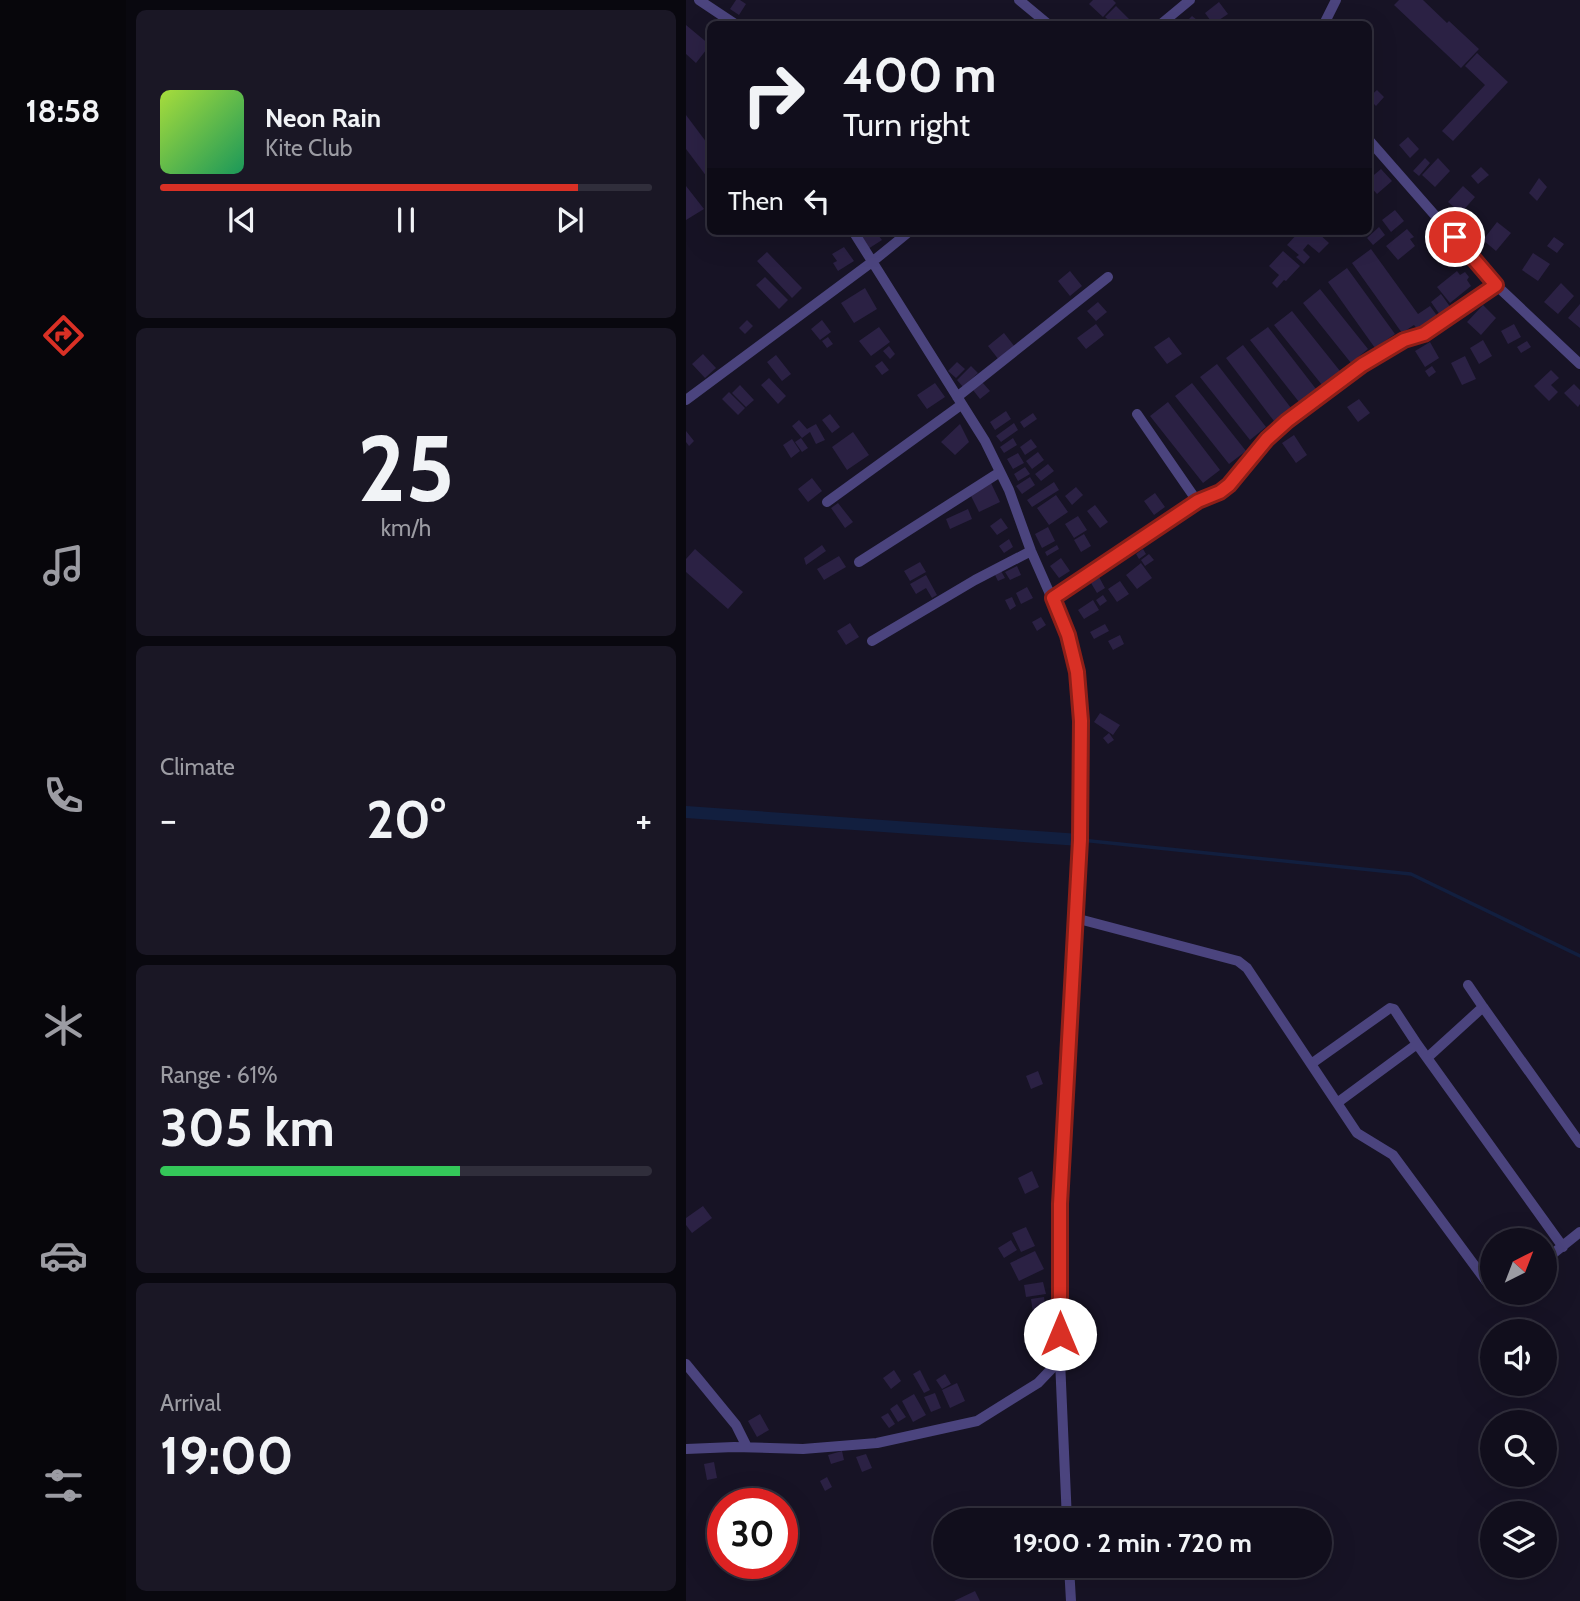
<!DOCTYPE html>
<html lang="en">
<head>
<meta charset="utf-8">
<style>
  :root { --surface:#110e1c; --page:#1a1725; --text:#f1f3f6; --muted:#9c9ca3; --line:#302e3b; --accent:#d93025 }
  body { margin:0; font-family:Cabin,sans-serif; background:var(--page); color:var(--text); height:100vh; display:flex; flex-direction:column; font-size:26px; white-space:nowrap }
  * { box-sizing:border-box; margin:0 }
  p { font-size:23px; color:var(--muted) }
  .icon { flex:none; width:38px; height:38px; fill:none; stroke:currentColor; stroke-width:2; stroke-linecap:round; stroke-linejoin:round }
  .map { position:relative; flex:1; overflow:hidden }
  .panel { display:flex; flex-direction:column; gap:10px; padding:10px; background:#09080f; width:560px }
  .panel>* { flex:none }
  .banner { position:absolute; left:21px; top:21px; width:665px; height:214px; border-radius:10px; box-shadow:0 7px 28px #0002,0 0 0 2px var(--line); background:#110e1c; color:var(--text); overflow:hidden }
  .needle { width:46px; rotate:42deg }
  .fabs { position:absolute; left:794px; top:1228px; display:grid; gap:14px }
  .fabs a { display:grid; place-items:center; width:77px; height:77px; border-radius:50%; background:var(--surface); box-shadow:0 7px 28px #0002,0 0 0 2px var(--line); font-size:35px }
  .speed { position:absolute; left:21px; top:1488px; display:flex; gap:14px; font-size:35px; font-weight:700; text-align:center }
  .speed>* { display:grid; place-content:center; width:91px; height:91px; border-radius:50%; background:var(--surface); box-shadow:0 7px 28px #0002,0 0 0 2px var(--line); line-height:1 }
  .speed .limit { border:10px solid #d22; background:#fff; color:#111 }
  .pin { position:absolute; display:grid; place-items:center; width:60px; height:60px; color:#fff; margin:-30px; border:4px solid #fff; border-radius:50%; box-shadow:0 2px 7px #0007 }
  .me { position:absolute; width:77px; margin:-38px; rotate:0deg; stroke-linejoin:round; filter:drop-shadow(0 0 5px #0008) }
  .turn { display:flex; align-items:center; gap:24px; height:147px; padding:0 21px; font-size:32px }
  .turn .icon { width:91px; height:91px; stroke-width:2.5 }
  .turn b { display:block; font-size:49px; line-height:60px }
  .then { display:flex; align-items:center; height:66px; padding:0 21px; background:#0003; gap:14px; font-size:26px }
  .big { font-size:52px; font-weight:800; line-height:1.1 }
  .panel .tile { flex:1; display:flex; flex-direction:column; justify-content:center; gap:10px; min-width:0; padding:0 24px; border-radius:10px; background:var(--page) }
  .panel .dial { align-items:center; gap:0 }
  .dial b { font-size:91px; line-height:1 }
  .song { display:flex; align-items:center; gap:21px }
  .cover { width:84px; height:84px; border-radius:10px; background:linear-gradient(135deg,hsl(80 70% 55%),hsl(150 70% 35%)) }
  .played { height:7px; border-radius:4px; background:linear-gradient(90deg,var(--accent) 85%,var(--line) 85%) }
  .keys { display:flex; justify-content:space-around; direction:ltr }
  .heat { display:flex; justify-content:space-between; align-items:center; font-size:38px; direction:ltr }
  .charge { height:10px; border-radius:5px; background:linear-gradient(90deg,#34c759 61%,var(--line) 0) }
  .trip { position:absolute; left:247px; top:1508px; width:399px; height:70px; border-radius:35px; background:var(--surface); box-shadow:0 7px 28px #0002,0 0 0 2px var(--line); font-weight:800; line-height:70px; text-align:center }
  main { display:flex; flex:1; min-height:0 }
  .tab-bar { display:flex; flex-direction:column; width:126px; justify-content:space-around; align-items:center; background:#07060b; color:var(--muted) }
  .tab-bar .icon { width:49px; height:49px }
  .tab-bar .current { color:var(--accent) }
  .tab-bar b { font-size:32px; color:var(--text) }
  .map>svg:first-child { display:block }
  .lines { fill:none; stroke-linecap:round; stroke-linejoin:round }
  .stream { stroke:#121f3f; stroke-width:3.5 }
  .canal { stroke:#121f3f; stroke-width:12 }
  .building { fill:#2b2144 }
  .street { stroke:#4b447e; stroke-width:10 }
  .route-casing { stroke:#8d1f18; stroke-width:18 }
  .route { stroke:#d93025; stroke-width:12 }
</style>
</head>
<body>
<main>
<nav class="tab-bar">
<b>18:58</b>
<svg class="icon current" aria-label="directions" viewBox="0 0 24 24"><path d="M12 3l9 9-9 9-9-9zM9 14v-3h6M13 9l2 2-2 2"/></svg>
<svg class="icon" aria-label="music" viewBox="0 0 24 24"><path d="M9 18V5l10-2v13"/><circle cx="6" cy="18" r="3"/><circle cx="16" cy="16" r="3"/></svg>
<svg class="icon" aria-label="phone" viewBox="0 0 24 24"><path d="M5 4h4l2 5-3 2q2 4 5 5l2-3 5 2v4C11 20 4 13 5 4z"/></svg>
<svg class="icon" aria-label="climate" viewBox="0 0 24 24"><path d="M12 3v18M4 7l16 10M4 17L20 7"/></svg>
<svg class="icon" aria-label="car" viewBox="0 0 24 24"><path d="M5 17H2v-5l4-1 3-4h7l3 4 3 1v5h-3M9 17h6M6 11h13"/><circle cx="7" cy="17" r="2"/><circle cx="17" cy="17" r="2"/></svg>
<svg class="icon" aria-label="filters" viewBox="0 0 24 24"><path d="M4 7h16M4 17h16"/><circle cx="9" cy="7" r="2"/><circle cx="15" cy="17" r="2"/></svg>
</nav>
<section class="panel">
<div class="tile">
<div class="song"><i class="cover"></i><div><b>Neon Rain</b><p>Kite Club</p></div></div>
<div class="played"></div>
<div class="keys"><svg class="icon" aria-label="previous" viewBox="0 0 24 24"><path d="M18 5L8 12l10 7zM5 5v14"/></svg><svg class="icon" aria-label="pause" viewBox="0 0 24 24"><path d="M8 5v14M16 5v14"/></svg><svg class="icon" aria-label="next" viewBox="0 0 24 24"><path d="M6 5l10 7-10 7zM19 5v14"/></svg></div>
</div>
<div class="tile dial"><b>25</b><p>km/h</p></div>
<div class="tile"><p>Climate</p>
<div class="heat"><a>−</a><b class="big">20°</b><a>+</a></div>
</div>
<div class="tile"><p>Range · 61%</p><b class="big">305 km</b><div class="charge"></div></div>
<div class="tile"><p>Arrival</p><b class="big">19:00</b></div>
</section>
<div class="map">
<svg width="894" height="1601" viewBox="0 0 894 1601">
  <rect width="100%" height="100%" fill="#171325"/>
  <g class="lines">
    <path class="stream" d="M395,840L725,874L894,956"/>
    <path class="canal" d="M0,812L394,840"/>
  </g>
  <path class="building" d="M50,0H54L60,4L53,15L44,9Z
    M407,0H427L430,3L417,17L403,4Z
    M713,0H737L761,23L763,21L793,49L775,68L708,5Z
    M533,2L542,14L527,24L519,13Z
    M430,6L443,19L437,24H427L419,17Z
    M506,16L516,24H498Z
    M0,25L24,45L10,63L0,54Z
    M791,53L822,82L767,141L756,131L799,85L779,66Z
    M691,90L698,97L690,106L682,98Z
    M0,115L24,147V181L0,149Z
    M722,137L733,149L724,158L713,145Z
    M739,158L744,163L733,176L727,171Z
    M752,158L764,171L749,187L736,175Z
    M795,167L803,175L792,184L785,176Z
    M695,169L706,181L691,194L682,184V180Z
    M853,178L861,187L851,201L843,193Z
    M0,186L18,209L0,220Z
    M777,186L789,197L775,213L762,202Z
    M709,210L718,221L705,232L696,220Z
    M811,222L825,233L810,251L797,240Z
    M693,227L699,235L687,245L681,238Z
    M721,229L728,237L724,239L729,246L712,260L700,246Z
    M171,231H189L196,240L182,249Z
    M621,231H630L643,243L633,253L622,244L617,250L624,257L618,264L610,257L613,255L601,245L611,234L615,237Z
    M868,237L878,244L871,253L861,246Z
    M158,247L168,261L152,271L147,263L151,261L146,254Z
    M685,249L732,314L744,306L752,317L733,331L728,325L716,333L666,263Z
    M597,251L614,266L600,281L598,280L591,288L586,283L593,275L583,266Z
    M81,252L116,288L106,298L71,261Z
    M847,253L864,264L852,281L836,270Z
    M661,268L709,334L689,348L642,282Z
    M384,271L396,286L384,296L372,281Z
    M771,271L774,275L779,272L783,277L781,280L785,286L764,303L751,287Z
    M79,277L102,300L93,309L70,285Z
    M875,283L888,296L872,314L858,302Z
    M179,288L191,309L168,323L155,303Z
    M634,289L682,349L665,363L617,303Z
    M755,294L765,308L754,315L745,302Z
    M412,302L421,312L410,321L401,311Z
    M894,304V328L882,318Z
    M797,305L810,318L795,335L781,322Z
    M606,311L654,371L636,385L588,325Z
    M61,320L67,326L59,334L53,328Z
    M136,320L145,332L134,340L125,329Z
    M410,324L418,335L400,349L391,338Z
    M828,324L835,337L822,344L815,331Z
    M193,327L204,342L185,356L173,341Z
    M582,327L630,389L613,402L564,340Z
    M318,333L329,347L313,360L302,346Z
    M142,337L147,344L141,348L136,341Z
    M483,337L496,354L481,364L468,347Z
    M797,340L806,356L793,364L784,348Z
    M841,341L845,347L835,353L831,347Z
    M744,342L753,358L739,367L729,351Z
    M557,345L605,408L588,421L540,358Z
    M203,346L209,354L204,359L197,351Z
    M17,354L30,368L19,378L6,364Z
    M90,355L105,374L96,381L81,362Z
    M779,356L790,379L776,385L765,363Z
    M196,361L203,370L196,375L189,366Z
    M271,362L279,369L270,378L262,371Z
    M531,364L580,427L564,440L514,377Z
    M285,366L292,373L277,387L271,380Z
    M746,366L750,372L743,377L739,371Z
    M865,370L873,378L865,385L872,392L863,401L848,386Z
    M83,378L100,396L92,404L75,385Z
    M296,382L304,391L294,399L287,390Z
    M249,383L259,397L241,409L231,395Z
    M506,383L560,451L543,464L489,396Z
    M888,384L894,390V404L892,407L878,393Z
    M54,385L68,400L60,407L46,393Z
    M43,392L59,408L52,415L36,399Z
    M673,399L684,413L672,422L661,407Z
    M482,402L534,470L517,483L464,416Z
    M320,411L325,419L309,430L304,422Z
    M347,413L351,419L338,428L334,422Z
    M144,414L154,427L146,433L136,420Z
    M113,420L121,429L130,424L139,440L130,444L124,432L116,438L106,426Z
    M328,423L332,430L315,442L310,436Z
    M274,424L283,442L269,455L255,442Z
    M0,431L8,441L3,446L0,442Z
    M167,432L183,455L161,470L146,447Z
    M608,435L621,455L610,463L596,443Z
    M115,438L122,448L116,452L109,442Z
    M327,438L331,445L318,453L314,447Z
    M106,439L114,451L105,458L97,445Z
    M345,439L351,447L339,455L334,447Z
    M352,452L358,460L346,469L340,461Z
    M332,453L338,463L327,469L321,459Z
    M362,464L368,471L355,481L349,474Z
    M339,467L344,474L332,481L328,474Z
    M344,477L349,485L336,494L330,486Z
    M126,478L136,491L122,502L112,489Z
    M368,482L373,490L346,507L341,500Z
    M305,483L314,502L293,512L284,494Z
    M390,487L397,495L386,505L379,496Z
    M469,493L479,507L468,515L458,501Z
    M370,495L382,512L363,525L351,508Z
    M152,503L167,522L159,528L145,508Z
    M409,505L422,522L414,528L401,511Z
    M282,509L286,519L264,529L260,519Z
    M392,516L401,530L388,538L379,524Z
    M315,518L322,528L311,535L304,526Z
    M362,527L369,541L356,548L349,534Z
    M398,534L405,546L395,552L388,540Z
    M323,539L327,547L318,553L313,546Z
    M136,545L140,551L120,565L118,558Z
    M371,545L373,549L361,556L359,552Z
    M9,549L57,592L42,609L0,572V559Z
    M457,549L460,554L453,559L450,554Z
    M463,554L468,560L459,566L455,560Z
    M153,556L160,567L138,580L131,569Z
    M375,558L384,571L373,578L364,566Z
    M234,562L240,572L224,581L218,571Z
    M455,563L466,578L451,589L440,575Z
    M331,566L335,575L324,580L319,572Z
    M315,571L319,578L312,581L309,575Z
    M240,575L251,595L246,598L240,588L230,594L224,584Z
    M413,577L419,588L411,593L405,583Z
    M434,581L443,594L431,602L422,589Z
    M341,587L347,598L335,604L330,593Z
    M417,595L421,601L414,606L410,600Z
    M326,597L330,606L324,610L319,600Z
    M407,600L413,610L398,619L392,610Z
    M355,617L360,625L351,631L346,622Z
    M164,623L173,637L160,645L151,631Z
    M419,624L423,631L408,639L404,632Z
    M434,635L438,644L427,650L422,641Z
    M414,713L434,725L427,735L408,722Z
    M423,733L428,740L422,744L417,738Z
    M352,1071L357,1084L345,1089L340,1076Z
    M346,1171L353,1187L339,1194L332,1178Z
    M17,1206L26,1218L6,1233L0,1225V1218Z
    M340,1227L349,1246L335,1252L326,1233Z
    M325,1240L331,1250L318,1258L312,1248Z
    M349,1251L358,1269L333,1281L324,1263Z
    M357,1282L360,1294L340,1297L338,1285Z
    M358,1297L360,1310L347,1313L345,1299Z
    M360,1314L364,1321L358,1325L354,1317Z
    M208,1370L215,1381L205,1389L197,1378Z
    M234,1370L244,1390L238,1393L227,1374Z
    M259,1374L265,1384L256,1389L250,1380Z
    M271,1383L279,1401L264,1408L256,1390Z
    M249,1393L255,1408L245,1412L238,1397Z
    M228,1394L240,1415L227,1422L216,1401Z
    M211,1404L220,1417L212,1422L204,1409Z
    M202,1413L209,1424L203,1428L195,1417Z
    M74,1414L83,1430L71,1437L62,1421Z
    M156,1451L158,1460L145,1464L142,1455Z
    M180,1454L186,1468L176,1472L170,1457Z
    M28,1462L31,1478L21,1480L18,1464Z
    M141,1477L146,1487L139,1491L134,1481Z
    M289,1591L294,1601H268Z"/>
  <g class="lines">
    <path class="street" d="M13,0L49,24
      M333,0L362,24
      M475,24L504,0
      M638,24L650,0
      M682,139L810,285L894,364
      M167,231L299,441L323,490L345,551L382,635L391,672L395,721L396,797L375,1204L374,1360L381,1521
      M271,397L422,277
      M0,400L186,262L224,231
      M451,414L511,501
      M141,502L275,405
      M173,562L314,472
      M367,598L511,501L534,492L543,485L581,439L601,421L676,365L718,340L738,334L810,285
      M186,641L289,580L345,551
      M389,918L552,961L561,968L671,1133L707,1155L800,1281L807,1285
      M782,985L797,1007
      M741,1058L797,1007L894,1143
      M625,1064L704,1008L708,1009L731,1044L877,1247
      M651,1103L731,1044
      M859,1260L894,1232
      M0,1364L50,1425L61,1447
      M0,1449L48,1447L117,1449L191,1443L291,1421L352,1383L374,1360
      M383,1566L385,1601"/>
  </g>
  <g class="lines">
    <defs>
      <path id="route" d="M374,1334V1204L394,840L395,721L391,672L382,635L367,598L512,501L534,492L543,485L581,439L601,421L676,365L718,340L738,334L810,285L769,237"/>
    </defs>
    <use href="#route" class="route-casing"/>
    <use href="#route" class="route"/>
  </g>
</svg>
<div class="fabs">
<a><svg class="needle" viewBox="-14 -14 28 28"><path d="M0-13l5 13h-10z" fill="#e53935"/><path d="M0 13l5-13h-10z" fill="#9c9ca3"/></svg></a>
<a><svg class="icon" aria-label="sound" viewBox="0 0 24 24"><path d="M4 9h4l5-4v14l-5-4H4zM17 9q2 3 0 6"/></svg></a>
<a><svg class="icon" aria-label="search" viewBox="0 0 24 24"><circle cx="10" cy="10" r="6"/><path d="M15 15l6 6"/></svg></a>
<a><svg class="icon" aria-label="layers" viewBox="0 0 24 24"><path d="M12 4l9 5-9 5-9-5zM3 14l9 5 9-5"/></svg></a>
</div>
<div class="speed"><div class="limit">30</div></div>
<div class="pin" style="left:769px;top:237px;background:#d93025"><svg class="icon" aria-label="arrive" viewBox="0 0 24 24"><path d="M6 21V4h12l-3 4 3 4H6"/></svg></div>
<svg class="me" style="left:374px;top:1334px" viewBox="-20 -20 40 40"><circle r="19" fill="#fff"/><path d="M0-13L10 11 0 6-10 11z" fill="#d93025"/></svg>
<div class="trip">19:00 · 2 min · 720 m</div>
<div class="banner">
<div class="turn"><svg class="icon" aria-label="right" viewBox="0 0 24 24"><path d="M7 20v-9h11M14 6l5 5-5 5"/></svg><div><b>400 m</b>Turn right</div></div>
<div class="then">Then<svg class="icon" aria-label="left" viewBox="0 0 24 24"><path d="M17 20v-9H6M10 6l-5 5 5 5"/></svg></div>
</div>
</div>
</main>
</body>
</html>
